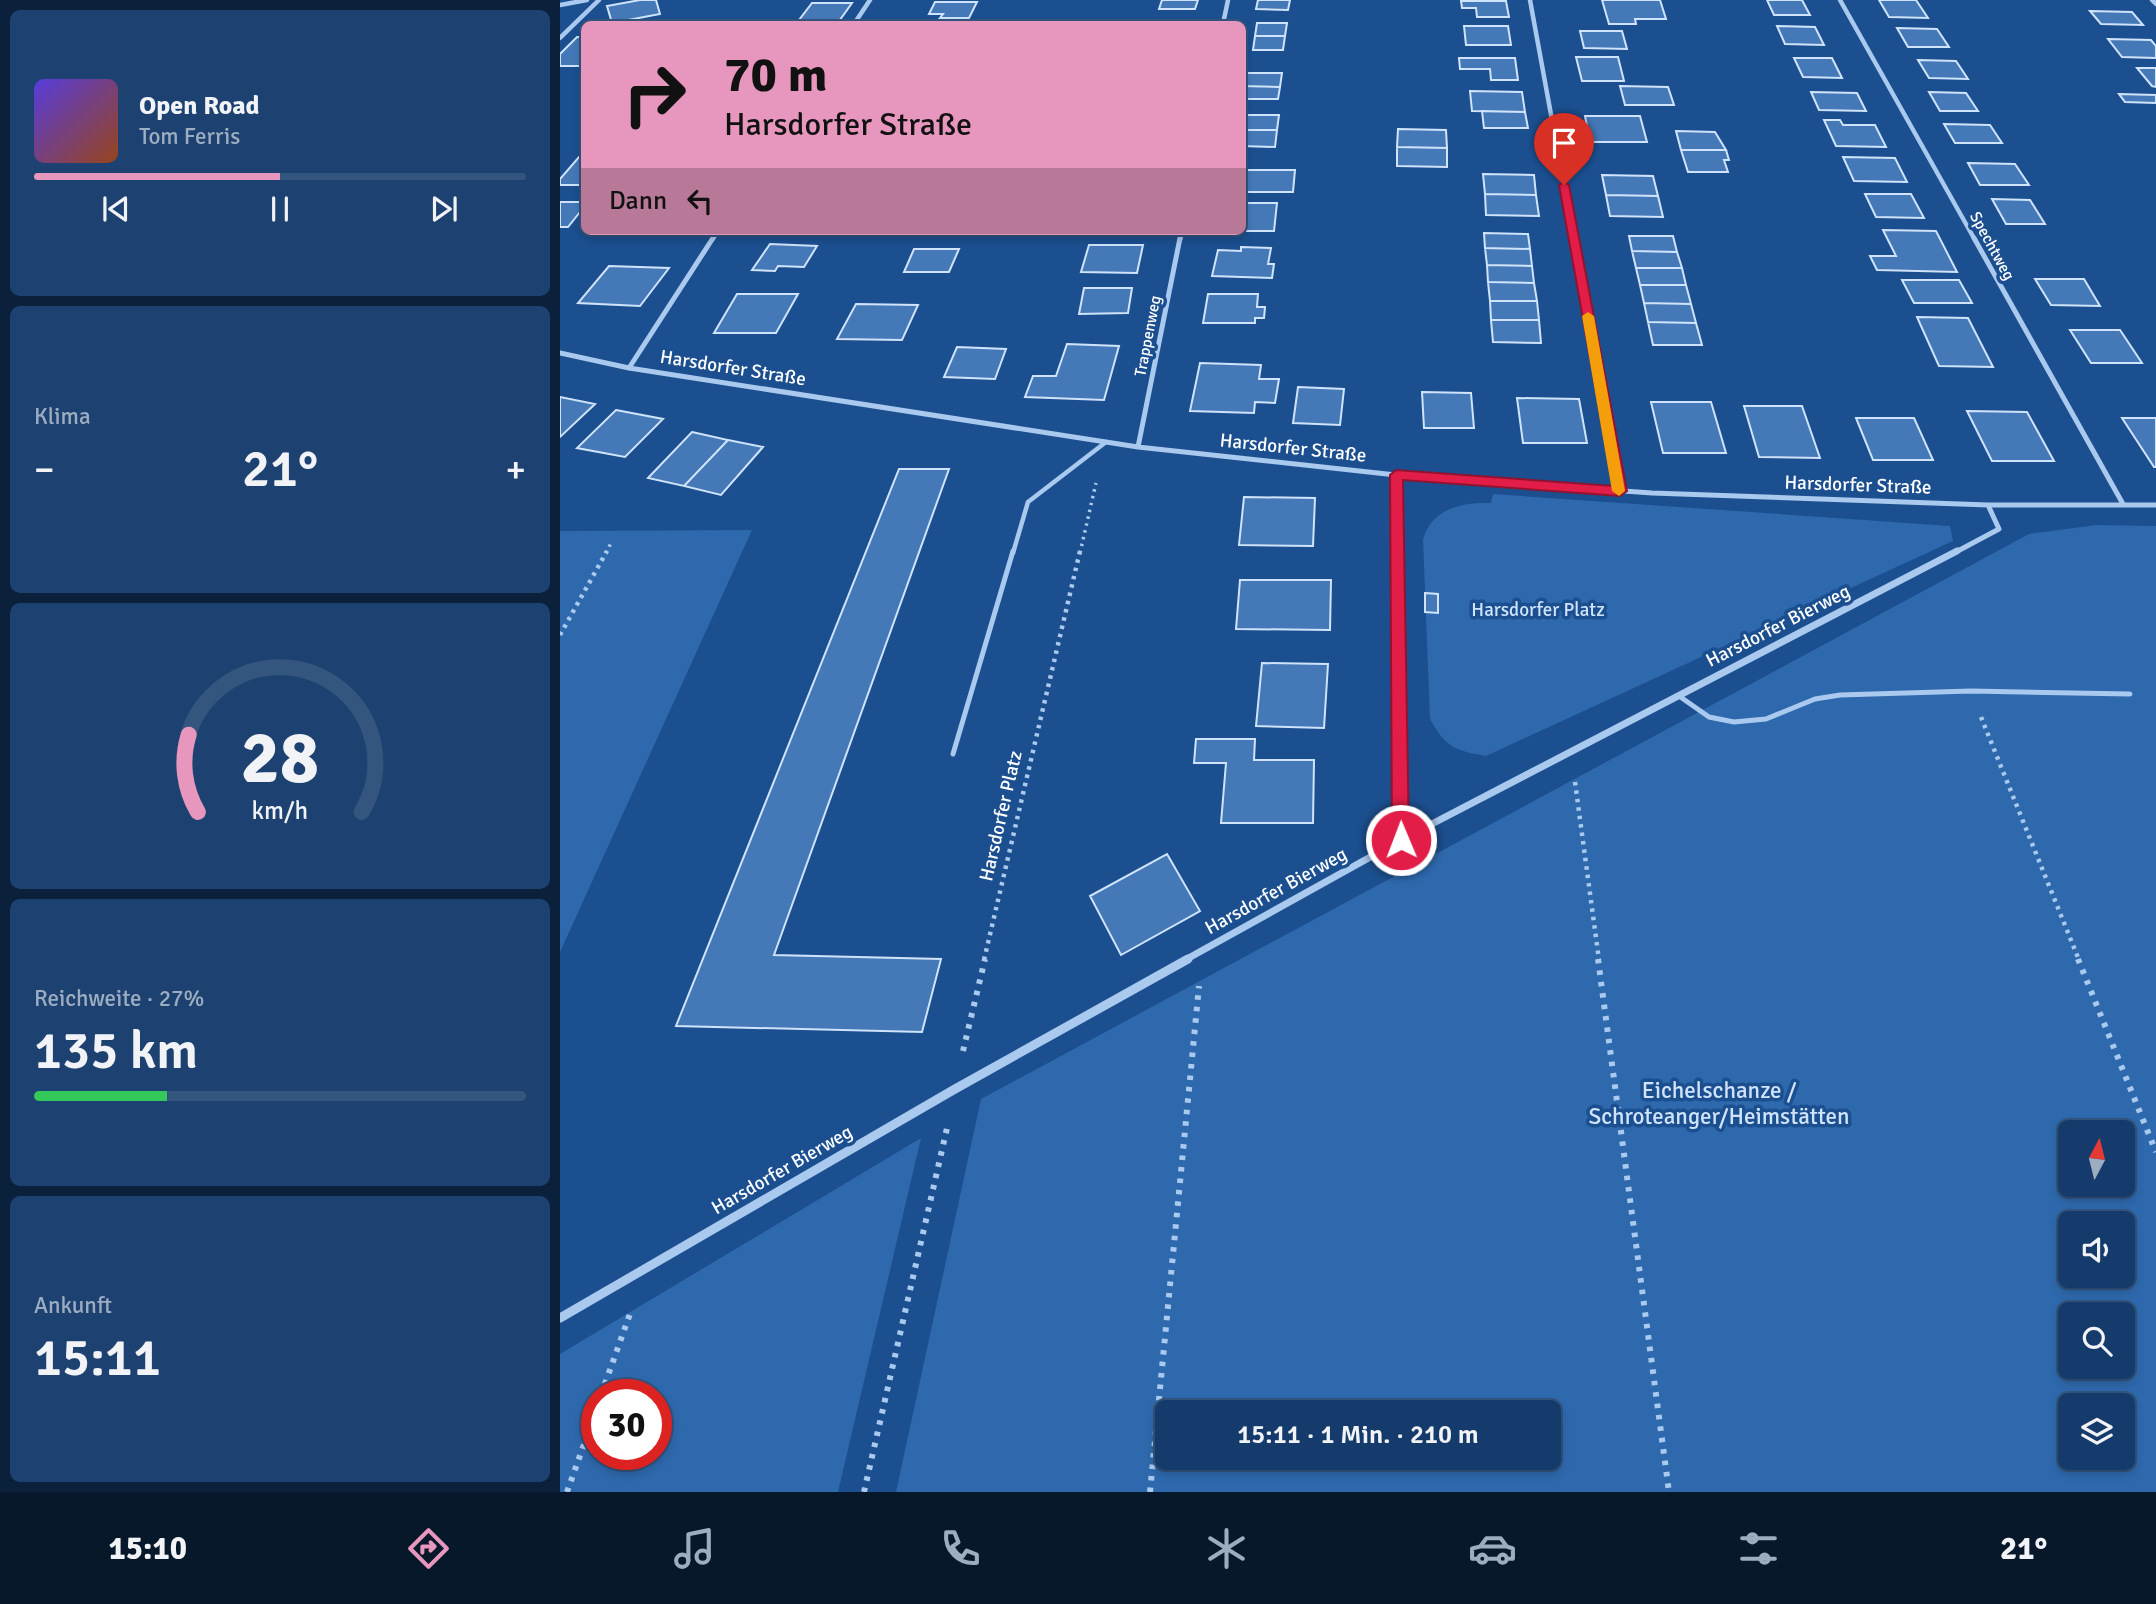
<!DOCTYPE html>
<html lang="de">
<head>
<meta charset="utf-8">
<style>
  :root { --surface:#143b6b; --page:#1d4271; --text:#f1f3f6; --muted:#9dadc1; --line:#33557e; --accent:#e797bd }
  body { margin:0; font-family:Signika,sans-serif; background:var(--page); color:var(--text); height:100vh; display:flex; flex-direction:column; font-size:26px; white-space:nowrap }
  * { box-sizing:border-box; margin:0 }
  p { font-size:23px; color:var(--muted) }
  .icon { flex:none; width:38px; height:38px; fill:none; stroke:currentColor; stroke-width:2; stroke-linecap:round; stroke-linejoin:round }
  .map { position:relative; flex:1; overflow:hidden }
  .drawer { display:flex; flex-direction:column; gap:10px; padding:10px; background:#0b203b; width:560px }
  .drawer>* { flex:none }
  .hud { position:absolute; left:21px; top:21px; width:665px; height:214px; border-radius:10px; box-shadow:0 4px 10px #0003,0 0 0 2px var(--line); background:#e797bd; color:#111; overflow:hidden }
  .needle { width:46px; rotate:7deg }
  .buttons { position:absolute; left:1498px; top:1120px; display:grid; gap:14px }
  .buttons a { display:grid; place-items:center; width:77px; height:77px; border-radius:10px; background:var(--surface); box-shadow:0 4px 10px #0003,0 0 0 2px var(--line); font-size:35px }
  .speed { position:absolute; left:21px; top:1379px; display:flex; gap:14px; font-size:35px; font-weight:700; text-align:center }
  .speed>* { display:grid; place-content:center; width:91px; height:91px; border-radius:50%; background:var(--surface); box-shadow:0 4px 10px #0003,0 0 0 2px var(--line); line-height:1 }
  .speed .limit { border:10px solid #d22; background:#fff; color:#111 }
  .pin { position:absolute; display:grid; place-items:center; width:60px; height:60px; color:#fff; margin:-72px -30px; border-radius:50% 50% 50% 0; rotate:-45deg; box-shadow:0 0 7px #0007 }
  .pin .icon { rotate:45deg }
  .me { position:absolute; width:77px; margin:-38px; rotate:359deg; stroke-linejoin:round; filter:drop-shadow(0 0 5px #0008) }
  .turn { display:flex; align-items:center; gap:24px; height:147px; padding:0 28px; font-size:32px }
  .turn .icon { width:91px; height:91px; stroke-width:2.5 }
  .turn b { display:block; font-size:49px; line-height:60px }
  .then { display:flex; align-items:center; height:66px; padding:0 28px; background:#0003; gap:14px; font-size:26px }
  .big { font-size:52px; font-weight:600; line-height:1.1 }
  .drawer .widget { flex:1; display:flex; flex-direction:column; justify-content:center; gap:10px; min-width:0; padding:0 24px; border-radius:10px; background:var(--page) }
  .drawer .dial { align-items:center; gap:0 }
  .dial svg { height:182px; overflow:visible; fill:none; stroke:var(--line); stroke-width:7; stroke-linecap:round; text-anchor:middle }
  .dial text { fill:var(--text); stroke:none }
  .song { display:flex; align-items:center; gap:21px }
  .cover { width:84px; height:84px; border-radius:10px; background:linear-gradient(135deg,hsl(250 70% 55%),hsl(20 70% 35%)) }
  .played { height:7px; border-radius:4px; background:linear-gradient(90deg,var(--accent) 50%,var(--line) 50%) }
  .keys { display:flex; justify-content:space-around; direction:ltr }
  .heat { display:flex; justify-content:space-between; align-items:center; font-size:38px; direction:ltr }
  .charge { height:10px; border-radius:5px; background:linear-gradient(90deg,#34c759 27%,var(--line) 0) }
  .trip { position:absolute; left:595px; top:1400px; width:406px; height:70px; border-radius:10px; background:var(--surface); box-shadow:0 4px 10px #0003,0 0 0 2px var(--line); font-weight:600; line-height:70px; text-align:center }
  .menu { display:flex; height:112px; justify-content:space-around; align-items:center; background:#08182b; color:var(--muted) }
  .menu .icon { width:49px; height:49px }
  .menu .current { color:var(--accent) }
  .menu b { font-size:32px; color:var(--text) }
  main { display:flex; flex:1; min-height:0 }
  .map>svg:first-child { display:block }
  .green { fill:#2e69ad; fill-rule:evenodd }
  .building { fill:#4478b7; stroke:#cfe3fa; stroke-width:2 }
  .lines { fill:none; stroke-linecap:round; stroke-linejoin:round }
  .path-far2 { stroke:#a9c9ee; stroke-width:3.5; stroke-dasharray:2.5 4.5; stroke-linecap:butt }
  .path-far1 { stroke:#a9c9ee; stroke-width:4.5; stroke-dasharray:3.5 5; stroke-linecap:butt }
  .path { stroke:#a9c9ee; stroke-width:6; stroke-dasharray:4.5 7; stroke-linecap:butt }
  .service-far1 { stroke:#a9c9ee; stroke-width:4.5 }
  .service { stroke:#a9c9ee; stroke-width:5 }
  .minor-far3 { stroke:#a9c9ee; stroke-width:4.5 }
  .minor-far2 { stroke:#a9c9ee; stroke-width:5 }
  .minor-far1 { stroke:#a9c9ee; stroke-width:7 }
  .minor { stroke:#a9c9ee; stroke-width:9 }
  .route { fill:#e11d48; stroke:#92132f; stroke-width:2 }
  .slow { fill:#f59e0b }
  .labels { text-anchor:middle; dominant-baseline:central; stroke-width:7; stroke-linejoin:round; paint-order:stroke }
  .far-street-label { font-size:16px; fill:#fff; stroke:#1b4f8f }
  .street-label { font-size:19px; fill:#fff; stroke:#1b4f8f }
  .park-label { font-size:19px; fill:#cfe3fa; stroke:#1b4f8f }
  .near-park-label { font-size:23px; fill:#cfe3fa; stroke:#1b4f8f }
</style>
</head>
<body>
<main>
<section class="drawer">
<div class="widget">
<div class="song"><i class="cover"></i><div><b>Open Road</b><p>Tom Ferris</p></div></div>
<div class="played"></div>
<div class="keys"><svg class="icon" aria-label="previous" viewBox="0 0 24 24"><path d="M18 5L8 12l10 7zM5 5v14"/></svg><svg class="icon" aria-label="pause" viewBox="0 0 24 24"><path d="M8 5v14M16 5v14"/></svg><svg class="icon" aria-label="next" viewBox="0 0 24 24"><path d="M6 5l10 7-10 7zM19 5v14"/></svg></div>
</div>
<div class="widget"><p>Klima</p>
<div class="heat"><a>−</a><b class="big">21°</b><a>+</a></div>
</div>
<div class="widget dial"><svg viewBox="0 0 100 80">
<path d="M14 69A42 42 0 1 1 86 69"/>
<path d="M14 69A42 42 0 0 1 10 35" stroke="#e797bd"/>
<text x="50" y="56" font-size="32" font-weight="700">28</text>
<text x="50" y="72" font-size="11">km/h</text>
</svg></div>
<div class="widget"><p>Reichweite · 27%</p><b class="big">135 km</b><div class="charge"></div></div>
<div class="widget"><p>Ankunft</p><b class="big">15:11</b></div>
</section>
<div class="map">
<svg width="1596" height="1492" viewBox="0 0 1596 1492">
  <rect width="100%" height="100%" fill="#1b4f8f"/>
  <path class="green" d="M933,494L1390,526L1393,541L926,756C896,751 885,747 870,719L863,539C872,508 903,502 931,503Z
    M1537,525L1596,526V1492H336L421,1099L1469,534ZM1510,1132H1563V1185H1510ZM1510,1223H1563V1276H1510ZM1510,1314H1563V1367H1510ZM1510,1405H1563V1458H1510ZM607,1412H989V1458H607Z
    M192,530L0,952V531Z
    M361,1138L278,1492H0V1354ZM37,1395H96V1454H37Z"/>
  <path class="building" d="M80,0H96L100,14L52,23L47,6Z
    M602,0H638L635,9H599Z
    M698,0H730L728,10L696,9Z
    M1042,0H1100L1106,19H1075L1076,24H1049Z
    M1207,0H1242L1250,15H1214Z
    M1319,0H1356L1368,18L1329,17Z
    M901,1H946L949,17H917L916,8H902Z
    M375,2H417L409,18H380L383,14H369Z
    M252,3H292L277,24H236Z
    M1530,11L1572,12L1583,25L1541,24Z
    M471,20H499L497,24H469Z
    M697,23H727L725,36H695Z
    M904,26H948L951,45H906Z
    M1217,26L1255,27L1264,45L1225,44Z
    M1337,28L1377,29L1389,47H1348Z
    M1020,31H1062L1067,49L1024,48Z
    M695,36H725L723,50H693Z
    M17,37H24V66H0V54Z
    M1548,39L1591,40L1596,46V58L1562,57Z
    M1016,57H1058L1064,81H1022Z
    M899,58H955L958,80H931L930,69H900Z
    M1234,58H1272L1282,78L1243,77Z
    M1358,60L1396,61L1408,79L1369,78Z
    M1577,68H1596V87L1592,86Z
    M684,73H722L720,87L682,86Z
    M682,86L720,87L718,99H682Z
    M1060,86L1108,87L1114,105H1065Z
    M910,91L962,92L965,112L912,111Z
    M1251,92L1297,93L1306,111L1259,110Z
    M1369,92L1406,93L1418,111H1380Z
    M1559,94L1596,95V103L1565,102Z
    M922,111L965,112L968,128H924Z
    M682,115H719L717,130H682Z
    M1025,116H1080L1087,142H1030Z
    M1264,120H1280L1283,125H1315L1326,147L1276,146Z
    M1384,124L1430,125L1442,143H1395Z
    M838,129L886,130L887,148L837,147Z
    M682,130H717L715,147L682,146Z
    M1116,131L1155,132L1166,150H1121Z
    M837,147L887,148V167L837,166Z
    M1121,150H1166L1169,160H1164L1168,172H1128Z
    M19,157H24V185H0V179Z
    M1283,157L1335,158L1347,182L1294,181Z
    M1408,163L1455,164L1469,185H1420Z
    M682,170H735L733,192H682Z
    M923,174L974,175L976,195L925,194Z
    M1042,175L1093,176L1098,196L1046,195Z
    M925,194L976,195L979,216L926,215Z
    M1305,194H1351L1364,218L1316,217Z
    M1046,195L1098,196L1103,217L1050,216Z
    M1432,199L1470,200L1485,224H1446Z
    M0,202H24V207L8,227H0Z
    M682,203H717L714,231H682Z
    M1323,230L1376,231L1397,272L1317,270L1310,256H1336Z
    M545,231H591V234H544Z
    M924,233L968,234L970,249L925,248Z
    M1069,236H1113L1117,252L1072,251Z
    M210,244L257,246L244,267L218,266L215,271L192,270Z
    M529,245H583L577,273L521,272Z
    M681,247L711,248L708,264H714L712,278L652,276L658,250L681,251Z
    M925,248L970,249L972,266L927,265Z
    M354,249H399L389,272H344Z
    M1072,251L1117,252L1122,268H1076Z
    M927,265L972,266L974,283L928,282Z
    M49,266L109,268L80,306L18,303Z
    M1076,268H1122L1126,285H1080Z
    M1475,279H1524L1540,306L1491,305Z
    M1342,280H1399L1412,303H1354Z
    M928,282L974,283L977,301H930Z
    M1080,285H1126L1131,304L1084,303Z
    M524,288H572L568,313L519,314Z
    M177,294H238L216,333H154Z
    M648,294H698L697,307H705L704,318H695V323H643Z
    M930,301H977L979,320H931Z
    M1084,303L1131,304L1136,323L1088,322Z
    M296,304L358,305L342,340L277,339Z
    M1357,317L1408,318L1433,367L1379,366Z
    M931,320H979L981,343L933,342Z
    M1088,322L1136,323L1142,345H1093Z
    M1510,330H1560L1582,363H1531Z
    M507,344L559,346L544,400L465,397L473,376H496Z
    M397,347L446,349L435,379L384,377Z
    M640,363L701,365L699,379H719L715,403L695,402L694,413L630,411Z
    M738,387L784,389L780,425L733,423Z
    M862,392L911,393L914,428H864Z
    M0,397L35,404L0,437Z
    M957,398L1019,399L1027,443H963Z
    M1091,402H1151L1166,453H1103Z
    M1184,406H1242L1260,458L1199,457Z
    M56,410L103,419L65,457L17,448Z
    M1407,411L1467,412L1494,461H1432Z
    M1296,418H1354L1373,460H1313Z
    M1562,418H1596V467H1594Z
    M132,432L168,440L124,486L88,478Z
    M168,440L203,447L161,495L124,486Z
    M339,469H389L214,955L381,959L362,1032L116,1026Z
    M684,497L755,498L753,546L679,545Z
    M680,580H771L770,630L676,629Z
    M865,593L878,594V613L865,612Z
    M702,663L768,664L764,728L696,726Z
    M636,739H695L694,760H754L753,823H661L666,763H634Z
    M607,854L640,911L561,955L530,896Z"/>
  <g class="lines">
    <path class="path-far2" d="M46,553L51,543
      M520,553L536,483"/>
    <path class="path-far1" d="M0,635L47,551
      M1421,717L1519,960
      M1015,782L1039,960
      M424,960L520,551"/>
    <path class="path" d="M1038,959L1109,1492
      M1518,959L1596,1152
      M403,1051L425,959
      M41,1395L71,1311
      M7,1492L37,1408
      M304,1492L387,1128
      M590,1492L639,986"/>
    <path class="service-far1" d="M453,553L468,502L546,442"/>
    <path class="service" d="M1119,696L1149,717L1174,722L1206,719L1255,699L1280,695L1411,691L1570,694
      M393,754L453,551"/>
    <path class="minor-far3" d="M970,0L1014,240
      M1280,0L1415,240
      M1592,0L1596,4
      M0,5L27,0
      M294,24L310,0
      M663,24L668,0
      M0,38L39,0
      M152,240L158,231
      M620,240L622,231"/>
    <path class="minor-far2" d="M1014,238L1060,491
      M1414,238L1563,504
      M0,353L69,368L578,447L836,475L1092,493L1428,505H1596
      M69,368L153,238
      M578,447L620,238
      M836,475L837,553
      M1394,553L1439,529L1428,505"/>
    <path class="minor-far1" d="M837,551L841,840
      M625,960L841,840L1397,551"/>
    <path class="minor" d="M0,1318L395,1089L628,959"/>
  </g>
  <path class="route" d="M1004,182L1009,185L1067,491L1060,496L843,480L849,840L847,845L841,848L835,845L832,840L830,475L836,470L1053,486L999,185Z"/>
  <path class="slow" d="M1028,312L1034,316L1065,491L1059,496L1052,491L1022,316Z"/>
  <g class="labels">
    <g class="far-street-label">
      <text transform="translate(1432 246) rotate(61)">Spechtweg</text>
      <text transform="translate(588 336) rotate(-79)">Trappenweg</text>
    </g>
    <g class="street-label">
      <text transform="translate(173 368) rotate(9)">Harsdorfer Straße</text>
      <text transform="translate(733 448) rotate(6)">Harsdorfer Straße</text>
      <text transform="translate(1298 485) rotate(2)">Harsdorfer Straße</text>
      <text transform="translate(1218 626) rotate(-27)">Harsdorfer Bierweg</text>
      <text transform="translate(441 816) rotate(-77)">Harsdorfer Platz</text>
      <text transform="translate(716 891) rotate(-29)">Harsdorfer Bierweg</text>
      <text transform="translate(222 1170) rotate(-30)">Harsdorfer Bierweg</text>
    </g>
    <g class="park-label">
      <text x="978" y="610">Harsdorfer Platz</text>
    </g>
    <g class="near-park-label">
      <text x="1159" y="1090">Eichelschanze /<tspan x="1159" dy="26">Schroteanger/Heimstätten</tspan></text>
    </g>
  </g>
</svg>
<div class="buttons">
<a><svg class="needle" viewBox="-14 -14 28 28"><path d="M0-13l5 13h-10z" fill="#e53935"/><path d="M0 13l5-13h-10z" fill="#9dadc1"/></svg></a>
<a><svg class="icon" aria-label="sound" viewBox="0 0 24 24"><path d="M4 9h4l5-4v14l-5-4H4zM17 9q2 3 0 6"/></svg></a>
<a><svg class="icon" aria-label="search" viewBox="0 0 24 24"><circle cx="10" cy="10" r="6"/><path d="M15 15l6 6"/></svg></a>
<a><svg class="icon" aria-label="layers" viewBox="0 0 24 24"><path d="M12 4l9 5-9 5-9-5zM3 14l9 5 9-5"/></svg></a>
</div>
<div class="speed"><div class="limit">30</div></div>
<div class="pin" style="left:1004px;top:185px;background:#d93025"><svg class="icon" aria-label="arrive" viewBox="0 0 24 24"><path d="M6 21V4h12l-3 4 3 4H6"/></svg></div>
<svg class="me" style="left:841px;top:840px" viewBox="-20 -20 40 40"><circle r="17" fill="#e11d48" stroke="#fff" stroke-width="3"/><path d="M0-11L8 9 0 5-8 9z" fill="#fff"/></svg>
<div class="trip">15:11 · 1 Min. · 210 m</div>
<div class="hud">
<div class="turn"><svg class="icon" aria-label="right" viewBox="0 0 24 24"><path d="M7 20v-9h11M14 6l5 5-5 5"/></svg><div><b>70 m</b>Harsdorfer Straße</div></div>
<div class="then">Dann<svg class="icon" aria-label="left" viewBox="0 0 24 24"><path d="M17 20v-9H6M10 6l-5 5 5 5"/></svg></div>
</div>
</div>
</main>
<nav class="menu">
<b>15:10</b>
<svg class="icon current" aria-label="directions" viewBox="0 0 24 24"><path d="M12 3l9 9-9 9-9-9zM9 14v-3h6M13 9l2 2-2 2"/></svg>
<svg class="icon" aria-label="music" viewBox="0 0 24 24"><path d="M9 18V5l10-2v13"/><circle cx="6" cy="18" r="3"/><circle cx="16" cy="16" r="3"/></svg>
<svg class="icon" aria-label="phone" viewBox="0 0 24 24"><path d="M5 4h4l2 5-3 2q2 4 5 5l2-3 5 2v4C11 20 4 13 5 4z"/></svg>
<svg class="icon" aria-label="climate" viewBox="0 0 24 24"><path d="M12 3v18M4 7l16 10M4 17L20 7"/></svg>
<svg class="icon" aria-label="car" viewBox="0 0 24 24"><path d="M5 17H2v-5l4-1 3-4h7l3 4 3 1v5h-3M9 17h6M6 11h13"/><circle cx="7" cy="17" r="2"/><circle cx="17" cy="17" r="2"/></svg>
<svg class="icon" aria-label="filters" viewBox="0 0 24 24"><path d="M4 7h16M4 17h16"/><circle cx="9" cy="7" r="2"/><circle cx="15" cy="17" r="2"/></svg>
<b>21°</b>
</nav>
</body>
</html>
